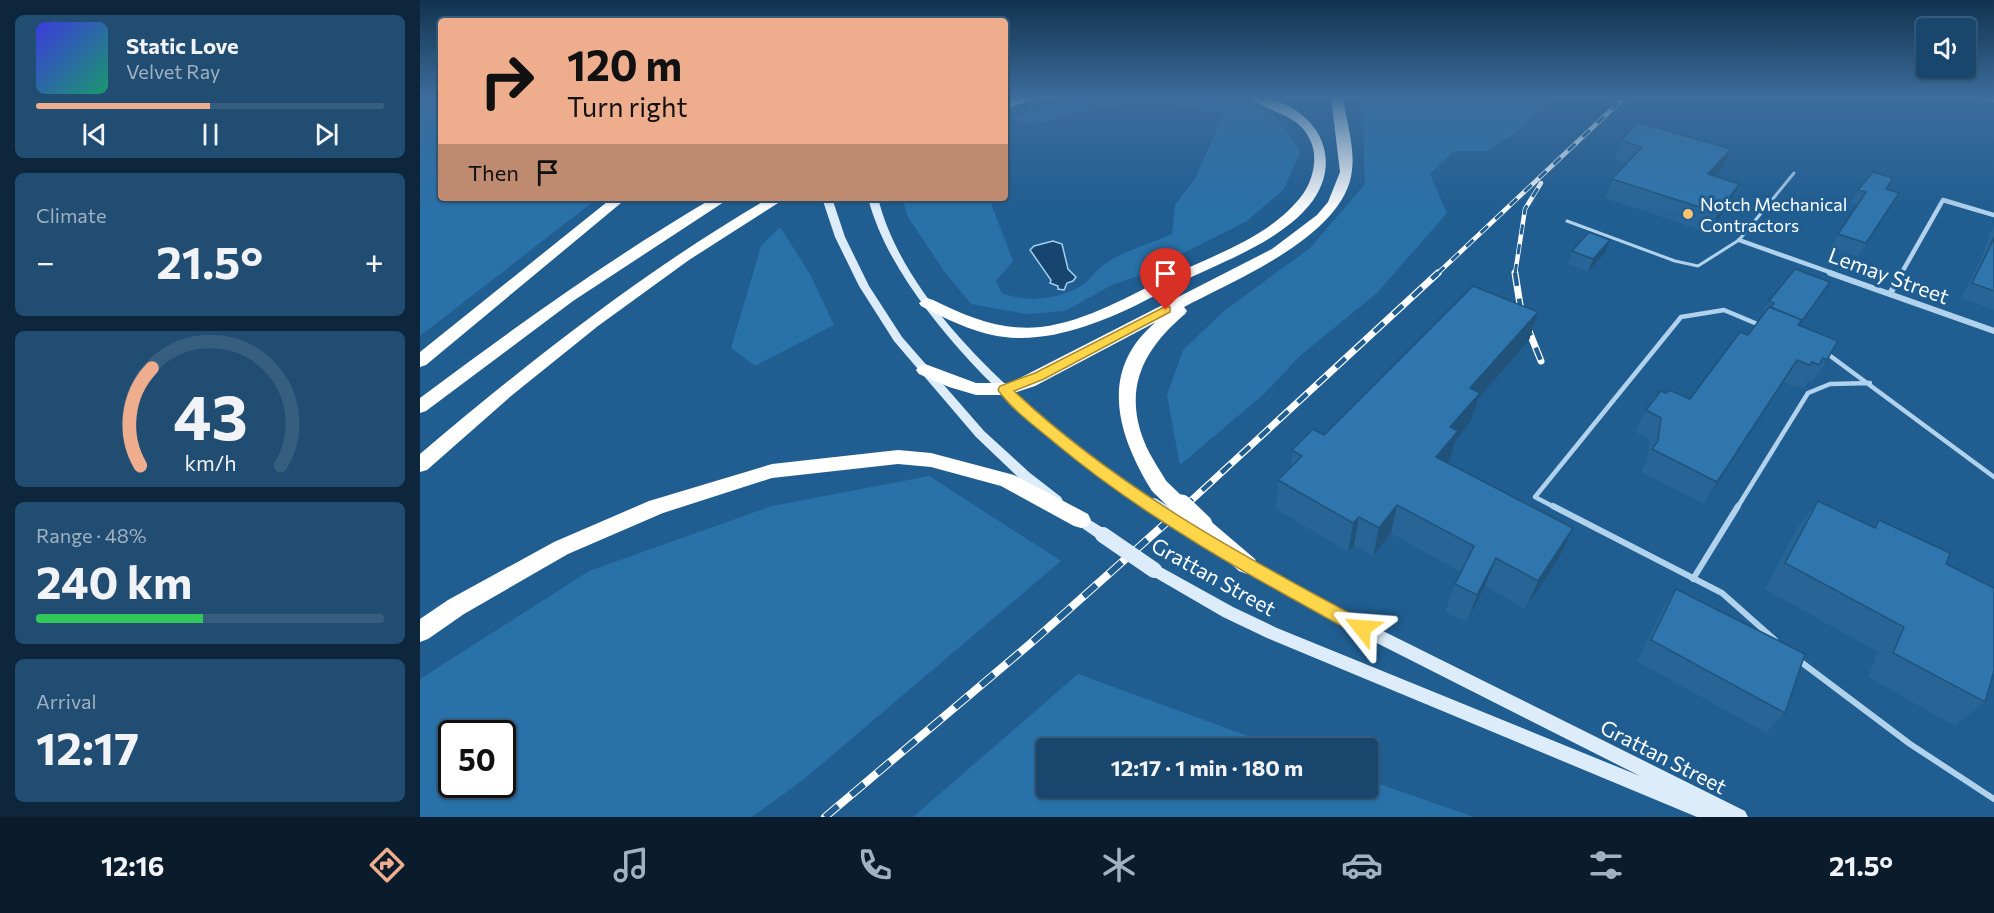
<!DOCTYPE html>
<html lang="en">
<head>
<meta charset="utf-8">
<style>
  :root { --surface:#18466c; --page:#214d72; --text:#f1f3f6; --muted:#9fb1c2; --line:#365e7f; --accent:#eead8d }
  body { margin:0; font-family:Commissioner,sans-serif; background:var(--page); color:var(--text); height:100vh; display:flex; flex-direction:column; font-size:22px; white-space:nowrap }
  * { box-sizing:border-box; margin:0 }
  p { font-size:20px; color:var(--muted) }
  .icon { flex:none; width:33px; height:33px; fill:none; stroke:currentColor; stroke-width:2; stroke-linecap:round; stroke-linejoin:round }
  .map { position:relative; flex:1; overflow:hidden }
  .panel { display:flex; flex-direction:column; gap:15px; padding:15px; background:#0d263b; width:420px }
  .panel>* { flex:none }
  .hud { position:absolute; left:18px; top:18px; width:570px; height:183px; border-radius:6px; box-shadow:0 2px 4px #0004,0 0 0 2px var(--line); background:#eead8d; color:#111; overflow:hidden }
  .controls { position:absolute; left:1496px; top:18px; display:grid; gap:12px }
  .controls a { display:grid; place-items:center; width:60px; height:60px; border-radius:6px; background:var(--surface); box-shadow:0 2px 4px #0004,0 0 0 2px var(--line); font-size:30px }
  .speed { position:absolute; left:18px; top:720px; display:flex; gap:12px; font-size:30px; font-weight:700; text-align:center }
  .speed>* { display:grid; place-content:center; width:78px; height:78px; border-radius:50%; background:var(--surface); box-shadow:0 2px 4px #0004,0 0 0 2px var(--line); line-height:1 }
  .speed .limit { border:3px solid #111; border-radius:9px; background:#fff; color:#111 }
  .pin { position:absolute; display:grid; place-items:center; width:51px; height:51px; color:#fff; margin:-62px -26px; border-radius:50% 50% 50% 0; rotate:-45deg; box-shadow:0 0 6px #0007 }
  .pin .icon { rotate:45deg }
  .me { position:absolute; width:66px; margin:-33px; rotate:298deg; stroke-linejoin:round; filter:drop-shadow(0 0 4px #0008) }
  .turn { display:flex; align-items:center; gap:21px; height:126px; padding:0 30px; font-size:27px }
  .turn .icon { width:78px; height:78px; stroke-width:2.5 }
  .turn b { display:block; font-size:42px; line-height:51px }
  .then { display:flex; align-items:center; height:57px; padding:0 30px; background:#0003; gap:12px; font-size:22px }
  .big { font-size:45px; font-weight:700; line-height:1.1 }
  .panel .widget { flex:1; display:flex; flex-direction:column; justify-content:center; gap:9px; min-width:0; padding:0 21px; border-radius:9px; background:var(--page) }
  .panel .dial { align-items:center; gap:0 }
  .dial svg { height:156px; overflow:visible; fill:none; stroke:var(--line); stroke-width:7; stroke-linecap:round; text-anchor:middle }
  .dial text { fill:var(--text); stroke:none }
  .song { display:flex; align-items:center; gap:18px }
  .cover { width:72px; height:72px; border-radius:9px; background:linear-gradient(135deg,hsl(240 70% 55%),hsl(160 70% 35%)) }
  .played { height:6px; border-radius:3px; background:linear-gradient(90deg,var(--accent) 50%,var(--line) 50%) }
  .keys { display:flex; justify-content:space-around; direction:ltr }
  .heat { display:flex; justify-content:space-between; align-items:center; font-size:33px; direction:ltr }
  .charge { height:9px; border-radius:4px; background:linear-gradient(90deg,#34c759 48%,var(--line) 0) }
  .trip { position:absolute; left:616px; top:738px; width:342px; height:60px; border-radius:6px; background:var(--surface); box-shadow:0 2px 4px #0004,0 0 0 2px var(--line); font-weight:700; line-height:60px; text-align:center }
  .dock { display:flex; height:96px; justify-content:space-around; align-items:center; background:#0a1c2b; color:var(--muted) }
  .dock .icon { width:42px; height:42px }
  .dock .active { color:var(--accent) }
  .dock b { font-size:27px; color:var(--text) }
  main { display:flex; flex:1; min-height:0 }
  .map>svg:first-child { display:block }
  .green { fill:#2971a9; fill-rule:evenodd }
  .water { fill:#16466f; stroke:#a4cfee; stroke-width:1.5 }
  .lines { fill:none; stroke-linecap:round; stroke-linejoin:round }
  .lane-far2 { stroke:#b0d2ed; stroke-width:3 }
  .lane-far1 { stroke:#b0d2ed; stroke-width:4.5 }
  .lane { stroke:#b0d2ed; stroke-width:6 }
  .street-far1 { stroke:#b0d2ed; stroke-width:4.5 }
  .street { stroke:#b0d2ed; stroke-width:6 }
  .secondary { fill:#dcecfa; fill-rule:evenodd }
  .highway { fill:#fff; fill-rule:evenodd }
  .rail-far2-casing { stroke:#fff; stroke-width:4.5 }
  .rail-far1-casing { stroke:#fff; stroke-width:7 }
  .rail-casing { stroke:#fff; stroke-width:8 }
  .rail-far2 { stroke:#205d90; stroke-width:3; stroke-dasharray:10; stroke-linecap:butt }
  .rail-far1 { stroke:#205d90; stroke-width:4.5; stroke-dasharray:13; stroke-linecap:butt }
  .rail { stroke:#205d90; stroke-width:6; stroke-dasharray:17; stroke-linecap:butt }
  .secondary-bridge-far1 { stroke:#dcecfa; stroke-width:12 }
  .secondary-bridge { stroke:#dcecfa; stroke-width:16 }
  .highway-bridge-far1 { stroke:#fff; stroke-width:17 }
  .highway-bridge { stroke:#fff; stroke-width:23 }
  .wall { fill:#286596 }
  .shaded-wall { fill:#21537a }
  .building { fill:#2f76ae; stroke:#21537a; stroke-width:1.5 }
  .route { fill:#ffd54a; stroke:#a68a30; stroke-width:1.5 }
  .poi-dot { fill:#fac371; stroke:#205d90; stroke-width:2 }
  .labels { text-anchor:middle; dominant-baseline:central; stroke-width:6; stroke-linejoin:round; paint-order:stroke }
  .far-poi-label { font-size:18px; fill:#fff; stroke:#205d90; text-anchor:start }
  .street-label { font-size:21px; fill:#fff; stroke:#205d90 }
</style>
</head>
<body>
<main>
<section class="panel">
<div class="widget">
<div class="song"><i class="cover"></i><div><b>Static Love</b><p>Velvet Ray</p></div></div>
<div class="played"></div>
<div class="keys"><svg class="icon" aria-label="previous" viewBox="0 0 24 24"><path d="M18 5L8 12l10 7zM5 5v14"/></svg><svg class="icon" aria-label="pause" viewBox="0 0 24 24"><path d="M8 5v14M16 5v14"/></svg><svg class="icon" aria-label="next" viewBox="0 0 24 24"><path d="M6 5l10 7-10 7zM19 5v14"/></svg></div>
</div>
<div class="widget"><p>Climate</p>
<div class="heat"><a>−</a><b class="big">21.5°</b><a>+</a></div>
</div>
<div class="widget dial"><svg viewBox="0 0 100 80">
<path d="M14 69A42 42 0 1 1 86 69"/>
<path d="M14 69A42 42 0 0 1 20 19" stroke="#eead8d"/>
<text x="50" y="56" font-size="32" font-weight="700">43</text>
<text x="50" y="72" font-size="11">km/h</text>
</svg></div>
<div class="widget"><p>Range · 48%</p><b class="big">240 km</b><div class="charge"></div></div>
<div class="widget"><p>Arrival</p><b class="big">12:17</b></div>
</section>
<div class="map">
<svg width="1574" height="817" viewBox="0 0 1574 817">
  <rect width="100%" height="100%" fill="#205d90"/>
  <path class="green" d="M0,97H21V198H178L0,336Z
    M658,97C705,97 816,88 852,115C865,125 872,139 880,152L864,189L827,221L718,276L692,285L645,311L606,314L551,304L524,271L488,217L482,198H574L572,206L593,261L576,281L582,293C609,303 641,300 665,283C673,277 677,268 685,264C705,250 730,244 752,234L755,205L776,177L803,115C758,101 707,104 661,111C635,115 621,130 594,120L610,111Z
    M942,97H1134L1093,134L1067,151H1034L1010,174L1027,213L957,293L881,355L843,395L760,465L747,395L763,350L804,311L890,248L945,184Z
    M360,227L390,274L414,325L335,366L311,348L341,246Z
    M509,476L641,561L383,780L332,817H0V679L169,571L352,506ZM32,734H82V784H32Z
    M658,674L861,748H627V788H948V780L1054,817H493Z"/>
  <path class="water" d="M633,241L642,244L648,269L656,277L653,281L647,283L644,290L638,289V286L630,283L631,280L610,250L614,246Z"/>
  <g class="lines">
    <path class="lane-far2" d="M1558,97L1574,101
      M1147,221L1255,261L1278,266L1319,240L1374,173"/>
    <path class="lane-far1" d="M1405,352L1574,477
      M1136,508L1115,497L1261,317L1304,310L1342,326
      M1317,508L1388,393L1410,384L1450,383"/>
    <path class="lane" d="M1133,506L1302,593L1355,640
      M1273,579L1318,506
      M1377,659L1490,744L1574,799"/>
    <path class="street-far1" d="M1319,240L1415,274
      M1481,274L1523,200L1574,215"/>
    <path class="street" d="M1410,273L1574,331
      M1471,292L1482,273"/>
    <path class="secondary" d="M402,198H412L425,237L449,286L482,337L564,431L610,473L641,497L643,501L641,505L636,506L631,505L600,479L556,437L474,341L439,286L415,237Z
      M448,198H458C488,318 630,429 728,496L730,500L728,504H718C640,448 565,387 507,310C482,276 459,240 448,198Z
      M657,512L688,531L690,535L688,539L683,541L678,539L652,521L650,517L652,513Z
      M821,555L947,623L1325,811L1328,817H1277L847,638L803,617L729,574L727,570L729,566L734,564L739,566L813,607L857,628L1220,776L937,633L816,565L814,561L816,557Z"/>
    <path class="highway" d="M601,97H620L585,109V102Z
      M830,97C882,97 925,144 897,194C872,237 804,261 761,282C730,298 700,315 666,326C645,333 623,338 600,338C564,338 532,322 501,306L499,303L507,298L513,300C548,317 580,331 621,327C668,321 710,295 752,275C797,254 853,235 883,194C893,180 898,158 891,142C880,113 849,114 830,97Z
      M911,97H923C926,120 935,147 932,170C926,235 815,280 764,307L767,311L765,314C724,349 703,387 724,441C730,457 741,471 749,486L746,491L739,493L732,491C698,436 677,371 736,322L615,386L588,395H556L529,387L499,374L496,370L499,366L505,364L556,383H590L852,249L897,215L908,202L920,172Z
      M192,198H207L6,365L0,367V352Z
      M293,198H310L153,301L6,411L0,413V398C95,327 191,258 293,198Z
      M349,198H366L269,260L178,326L91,396L7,470L0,472V454C111,360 224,271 349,198Z
      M478,450L511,453L594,475L668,514L671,520L668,526L661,528L654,526L581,486L511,467L478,464L352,478L243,513L148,554L44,614L8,639L0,642V619L28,600L134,542L229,501L352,464Z
      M781,517L788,519L835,559L838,565L835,571L827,574L819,571L774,531L771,525L774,519Z"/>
    <defs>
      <path id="rail-far2" d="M1017,274L1205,97
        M1095,274L1105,209L1121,183"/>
      <path id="rail-far1" d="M1095,273L1101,311L1121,361
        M763,508L1018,273"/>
      <path id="rail" d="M405,817L611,643L765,506"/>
    </defs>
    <use href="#rail-far2" class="rail-far2-casing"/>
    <use href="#rail-far1" class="rail-far1-casing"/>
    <use href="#rail" class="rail-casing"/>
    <use href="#rail-far2" class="rail-far2"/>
    <use href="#rail-far1" class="rail-far1"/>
    <use href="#rail" class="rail"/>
    <path class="secondary-bridge-far1" d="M723,500L735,508"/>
    <path class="secondary-bridge" d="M733,506L774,532
      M683,535L734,570"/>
    <path class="highway-bridge-far1" d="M739,486L762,508"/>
    <path class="highway-bridge" d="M761,506L781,525"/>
  </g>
  <path class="wall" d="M1201,140L1311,149L1303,168L1295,176L1310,203L1289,233L1185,198L1192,179L1207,163L1194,159Z
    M1466,189L1470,206L1438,257L1411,247L1438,205L1431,203L1438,190Z
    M1574,227V310L1541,298L1560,262L1570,233Z
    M1190,240L1185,253L1168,272L1148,264L1152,251Z
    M1402,294L1380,326L1407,360L1392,382L1389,381L1384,388L1378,385L1376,388L1363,382L1284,504L1221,472L1227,460L1230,440L1215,432L1226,410L1246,393L1270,399L1328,335L1343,315L1342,314L1349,301Z
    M1118,312L1109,340L1058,399L1051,421L1035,441L1030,460L1027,463L1153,528L1140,556L1105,609L1065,586L1047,622L1025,612L1035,584L1040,572L971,533L953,556L934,545L928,552L856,509L858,480L871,468L872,450L904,435Z
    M1398,501L1453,527L1459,520L1526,564L1565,702L1535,726L1448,677L1458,652L1345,589L1378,527Z
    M1256,589L1365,713L1346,733L1217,661L1242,610Z"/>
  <path class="shaded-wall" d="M1311,149L1303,168L1279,193L1288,174Z
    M1319,184L1310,203L1289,233L1298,213Z
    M1190,240L1185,253L1168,272L1173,259Z
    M1410,282L1402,294L1374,334L1382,321Z
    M1118,312L1109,340L1058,399L1051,421L1035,441L1030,460L1008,486L1016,457L1050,388Z
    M1377,360L1363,382L1284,504L1297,482Z
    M977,505L971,533L953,556L959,528Z
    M939,517L934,545L928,552L933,523Z
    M1153,528L1140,556L1105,609L1118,581Z
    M1076,558L1065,586L1047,622L1057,595Z"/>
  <path class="building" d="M1218,122L1311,149L1288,174L1319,184L1298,213L1192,179L1222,147L1201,140Z
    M1453,172L1473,178L1466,189L1479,193L1446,243L1418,234L1446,192L1438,190Z
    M1169,232L1190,240L1173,259L1152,251Z
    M1574,237V291L1552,283L1570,247Z
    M1375,269L1410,282L1382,321H1381L1382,320L1351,307L1354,303L1349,301Z
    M1053,286L1118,312L1050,388L1060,393L1030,427L1038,431L1016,457L1153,528L1118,581L1076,558L1057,595L1035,584L1054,546L977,505L959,528L939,517L933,523L858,480L882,456L872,450L893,429L904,435Z
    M1349,307L1382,320L1378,325L1418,341L1407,360L1403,358L1399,365L1392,362L1390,365L1377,360L1297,482L1232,449L1238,441L1241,418L1226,410L1241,391L1246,393L1249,390L1270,399L1320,332L1328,335Z
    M1398,501L1455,528L1459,520L1530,553L1526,564L1574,588V671L1565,702L1473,653L1484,627L1365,563Z
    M1256,589L1385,654L1365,713L1231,640Z"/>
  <linearGradient id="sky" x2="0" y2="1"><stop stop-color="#12334f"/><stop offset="0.46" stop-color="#3c6d9c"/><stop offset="1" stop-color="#3c6d9c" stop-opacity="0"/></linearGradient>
  <rect width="1574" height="212" fill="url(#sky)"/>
  <path class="route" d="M746,306L750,307V312L624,379L594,391C697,488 824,557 948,623L951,628L948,634L942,636L936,634C832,577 726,519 635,443C616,427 592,410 578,390L580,386L615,373Z"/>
  <circle class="poi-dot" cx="1268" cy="214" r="6"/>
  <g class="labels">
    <g class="far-poi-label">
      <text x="1280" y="204">Notch Mechanical<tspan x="1280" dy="21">Contractors</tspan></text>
    </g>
    <g class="street-label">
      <text transform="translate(1469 275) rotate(20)">Lemay Street</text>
      <text transform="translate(794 576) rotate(29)">Grattan Street</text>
      <text transform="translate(1244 756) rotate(27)">Grattan Street</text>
    </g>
  </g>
</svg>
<div class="controls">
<a><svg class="icon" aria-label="sound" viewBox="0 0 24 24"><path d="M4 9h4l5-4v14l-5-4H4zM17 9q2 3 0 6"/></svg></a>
</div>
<div class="speed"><div class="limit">50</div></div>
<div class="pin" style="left:746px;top:310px;background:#d93025"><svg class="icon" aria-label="arrive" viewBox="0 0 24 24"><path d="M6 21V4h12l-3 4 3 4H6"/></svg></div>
<svg class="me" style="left:942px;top:628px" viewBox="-20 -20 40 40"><path d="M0-17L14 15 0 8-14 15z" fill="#ffd54a" stroke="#fff" stroke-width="4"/></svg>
<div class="trip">12:17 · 1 min · 180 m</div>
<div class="hud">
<div class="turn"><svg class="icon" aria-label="right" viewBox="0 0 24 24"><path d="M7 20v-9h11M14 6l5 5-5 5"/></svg><div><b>120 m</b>Turn right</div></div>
<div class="then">Then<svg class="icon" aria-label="arrive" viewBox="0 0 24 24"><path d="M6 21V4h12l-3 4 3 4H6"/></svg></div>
</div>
</div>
</main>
<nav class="dock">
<b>12:16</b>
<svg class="icon active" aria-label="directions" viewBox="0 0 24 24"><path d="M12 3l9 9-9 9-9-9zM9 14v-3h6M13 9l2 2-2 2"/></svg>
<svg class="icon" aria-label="music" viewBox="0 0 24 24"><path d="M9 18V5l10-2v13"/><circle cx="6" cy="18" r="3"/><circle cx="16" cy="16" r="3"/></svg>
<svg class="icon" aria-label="phone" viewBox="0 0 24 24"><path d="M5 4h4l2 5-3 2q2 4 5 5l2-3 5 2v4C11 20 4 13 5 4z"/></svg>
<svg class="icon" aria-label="climate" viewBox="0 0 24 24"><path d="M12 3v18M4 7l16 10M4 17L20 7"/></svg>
<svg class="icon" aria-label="car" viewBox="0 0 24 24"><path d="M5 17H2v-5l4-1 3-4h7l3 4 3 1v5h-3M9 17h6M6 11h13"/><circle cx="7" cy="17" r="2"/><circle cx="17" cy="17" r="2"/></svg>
<svg class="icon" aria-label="filters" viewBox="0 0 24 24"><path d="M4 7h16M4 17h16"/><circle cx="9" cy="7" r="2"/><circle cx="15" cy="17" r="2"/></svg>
<b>21.5°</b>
</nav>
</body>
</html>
